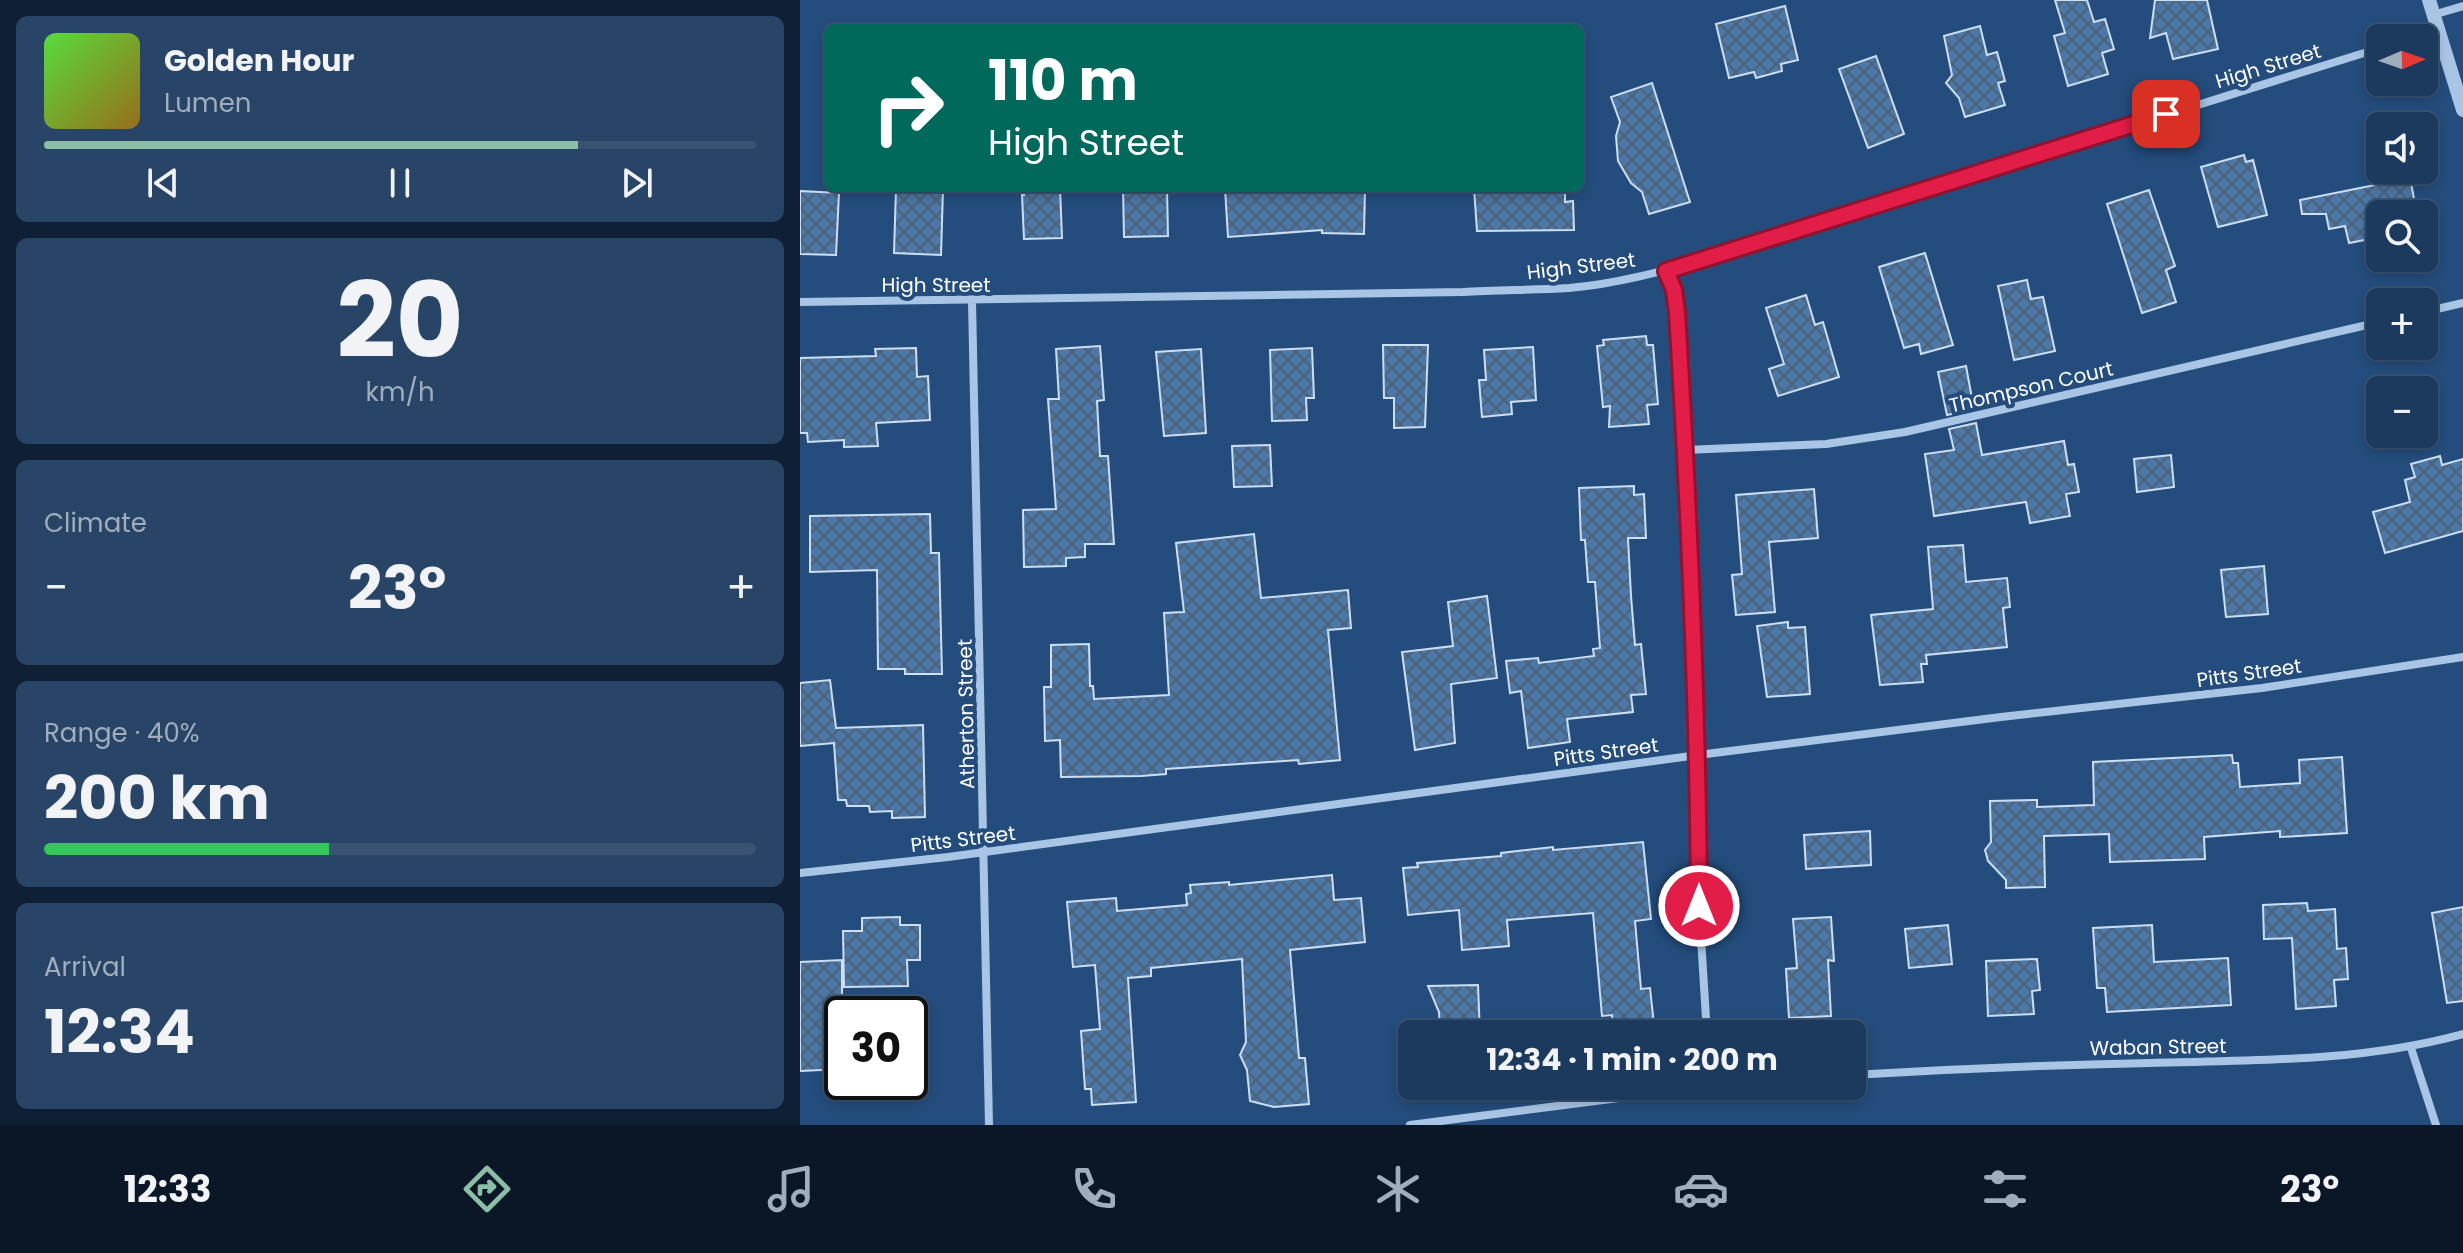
<!DOCTYPE html>
<html lang="en">
<head>
<meta charset="utf-8">
<style>
  :root { --surface:#1b3a5e; --page:#284567; --text:#f1f3f6; --muted:#a0adbc; --line:#395473; --accent:#8abfa5 }
  body { margin:0; font-family:Poppins,sans-serif; background:var(--page); color:var(--text); height:100vh; display:flex; flex-direction:column; font-size:30px; white-space:nowrap }
  * { box-sizing:border-box; margin:0 }
  p { font-size:26px; color:var(--muted) }
  .icon { flex:none; width:44px; height:44px; fill:none; stroke:currentColor; stroke-width:2; stroke-linecap:round; stroke-linejoin:round }
  .map { position:relative; flex:1; overflow:hidden }
  .drawer { display:flex; flex-direction:column; gap:16px; padding:16px; background:#0f2034; width:800px }
  .drawer>* { flex:none }
  .hud { position:absolute; left:24px; top:24px; width:760px; height:168px; border-radius:12px; box-shadow:0 4px 12px #0003,0 0 0 2px var(--line); background:#00695c; color:#fff; overflow:hidden }
  .needle { width:52px; rotate:88deg }
  .controls { position:absolute; left:1566px; top:24px; display:grid; gap:16px }
  .controls a { display:grid; place-items:center; width:72px; height:72px; border-radius:12px; background:var(--surface); box-shadow:0 4px 12px #0003,0 0 0 2px var(--line); font-size:40px }
  .speed { position:absolute; left:24px; top:996px; display:flex; gap:16px; font-size:40px; font-weight:700; text-align:center }
  .speed>* { display:grid; place-content:center; width:104px; height:104px; border-radius:50%; background:var(--surface); box-shadow:0 4px 12px #0003,0 0 0 2px var(--line); line-height:1 }
  .speed .limit { border:4px solid #111; border-radius:12px; background:#fff; color:#111 }
  .pin { position:absolute; display:grid; place-items:center; width:68px; height:68px; color:#fff; margin:-34px; border-radius:16px; box-shadow:0 4px 12px #0006 }
  .me { position:absolute; width:88px; margin:-44px; rotate:0deg; stroke-linejoin:round; filter:drop-shadow(0 0 6px #0008) }
  .turn { display:flex; align-items:center; gap:28px; height:168px; padding:0 32px; font-size:36px }
  .turn .icon { width:104px; height:104px; stroke-width:2.5 }
  .turn b { display:block; font-size:56px; line-height:68px }
  .big { font-size:60px; font-weight:700; line-height:1.1 }
  .drawer .tile { flex:1; display:flex; flex-direction:column; justify-content:center; gap:12px; min-width:0; padding:0 28px; border-radius:12px; background:var(--page) }
  .drawer .dial { align-items:center; gap:0 }
  .dial b { font-size:104px; line-height:1 }
  .song { display:flex; align-items:center; gap:24px }
  .cover { width:96px; height:96px; border-radius:12px; background:linear-gradient(135deg,hsl(110 70% 55%),hsl(40 70% 35%)) }
  .played { height:8px; border-radius:4px; background:linear-gradient(90deg,var(--accent) 75%,var(--line) 75%) }
  .keys { display:flex; justify-content:space-around; direction:ltr }
  .heat { display:flex; justify-content:space-between; align-items:center; font-size:44px; direction:ltr }
  .charge { height:12px; border-radius:6px; background:linear-gradient(90deg,#34c759 40%,var(--line) 0) }
  .trip { position:absolute; left:598px; top:1020px; width:468px; height:80px; border-radius:12px; background:var(--surface); box-shadow:0 4px 12px #0003,0 0 0 2px var(--line); font-weight:700; line-height:80px; text-align:center }
  .dock { display:flex; height:128px; justify-content:space-around; align-items:center; background:#0b1726; color:var(--muted) }
  .dock .icon { width:56px; height:56px }
  .dock .selected { color:var(--accent) }
  .dock b { font-size:36px; color:var(--text) }
  main { display:flex; flex:1; min-height:0 }
  .map>svg:first-child { display:block }
  .building { fill:url(#building-cross-hatch); stroke:#ccdff4; stroke-width:2 }
  .lines { fill:none; stroke-linecap:round; stroke-linejoin:round }
  .minor { stroke:#a9c5e5; stroke-width:8 }
  .tertiary { stroke:#a9c5e5; stroke-width:14 }
  .route-casing { stroke:#92132f; stroke-width:20 }
  .route { stroke:#e11d48; stroke-width:14 }
  .labels { text-anchor:middle; dominant-baseline:central; stroke-width:8; stroke-linejoin:round; paint-order:stroke }
  .street-label { font-size:20px; fill:#fff; stroke:#244d7d }
</style>
</head>
<body>
<main>
<section class="drawer">
<div class="tile">
<div class="song"><i class="cover"></i><div><b>Golden Hour</b><p>Lumen</p></div></div>
<div class="played"></div>
<div class="keys"><svg class="icon" aria-label="previous" viewBox="0 0 24 24"><path d="M18 5L8 12l10 7zM5 5v14"/></svg><svg class="icon" aria-label="pause" viewBox="0 0 24 24"><path d="M8 5v14M16 5v14"/></svg><svg class="icon" aria-label="next" viewBox="0 0 24 24"><path d="M6 5l10 7-10 7zM19 5v14"/></svg></div>
</div>
<div class="tile dial"><b>20</b><p>km/h</p></div>
<div class="tile"><p>Climate</p>
<div class="heat"><a>−</a><b class="big">23°</b><a>+</a></div>
</div>
<div class="tile"><p>Range · 40%</p><b class="big">200 km</b><div class="charge"></div></div>
<div class="tile"><p>Arrival</p><b class="big">12:34</b></div>
</section>
<div class="map">
<svg width="1663" height="1125" viewBox="0 0 1663 1125">
  <defs>
    <pattern id="building-cross-hatch" width="8" height="8" patternUnits="userSpaceOnUse" patternTransform="scale(2)"><rect width="8" height="8" fill="#4c77a6"/><path d="M0 0l8 8M0 8l8-8" fill="none" stroke="#4c6279"/></pattern>
  </defs>
  <rect width="100%" height="100%" fill="#244d7d"/>
  <path class="building" d="M1255,0H1287L1294,22L1305,19L1314,49L1302,53L1308,74L1268,86L1254,36L1265,33Z
    M1355,0H1407L1418,49L1373,59L1366,33L1350,38Z
    M985,6L998,60L981,64L982,71L956,78L954,72L929,78L916,24Z
    M1180,26L1187,55L1197,52L1205,81L1198,83L1205,105L1165,117L1159,98L1146,83L1152,75L1144,36Z
    M1076,56L1104,134L1068,148L1039,69Z
    M852,83L890,202L849,214L842,192L831,183L818,161L816,136L820,122L811,97Z
    M1444,155L1446,162L1453,160L1467,215L1418,227L1401,167Z
    M1610,178L1617,214H1580V237L1549,243L1545,226L1529,229L1526,214H1502L1500,200Z
    M96,188L143,189L141,255L94,253Z
    M224,188H260L262,238L224,239L222,195H224Z
    M323,188H367L368,236L324,237Z
    M425,188H565L564,234L522,233V230L428,237Z
    M674,188H765V202L773,201L774,230L677,231Z
    M1349,190L1375,266L1366,270L1376,302L1342,313L1307,204Z
    M0,191L39,193L36,255L0,254Z
    M1125,253L1153,345L1121,354L1119,344L1104,348L1079,267Z
    M1227,280L1231,299L1243,297L1255,351L1214,360L1198,286Z
    M1006,295L1015,325L1023,322L1039,377L978,396L969,369L984,364L966,308Z
    M846,336L847,345H853L858,404L847,405L849,424L809,427L810,406L803,407L797,346L804,345L803,340Z
    M583,345H628L625,427L594,428V398H584Z
    M300,346L304,400L297,401L300,456H308L314,544H285V557L266,558V566L224,567L223,510L256,509L248,399H259L256,349Z
    M733,347L736,400L711,402L712,414L682,417L679,380H686L684,350Z
    M116,348L117,377L128,376L130,420L76,423L78,446L44,447V440L8,442L7,433H0V358L76,356L75,349Z
    M512,348L514,398H506L507,420L472,421L470,350Z
    M401,349L406,433L364,436L356,352Z
    M1166,366L1174,409L1147,415L1138,372Z
    M1176,423L1182,455L1264,441L1268,465L1274,464L1279,492L1266,494L1270,516L1230,523L1226,502L1134,516L1125,454L1154,450L1149,429Z
    M470,445L472,486L434,487L432,446Z
    M1371,455L1374,487L1337,492L1334,459Z
    M1640,456L1642,465L1663,459V531L1585,553L1573,512L1610,502L1605,480L1615,477L1611,464Z
    M834,486V495L844,494L846,538H828L831,596L835,645L841,644L846,694L831,695L833,712L767,719L770,742L728,748L721,691L710,693L706,661L738,658L739,663L794,656L793,649L800,648L795,582H788L785,540H781L779,488Z
    M1014,489L1018,538L969,542L975,612L936,615L932,575L942,574L936,495Z
    M130,514L131,553H139L142,674H105V669H78L77,570L10,572V516Z
    M454,534L461,598L548,590L551,628L528,630L540,760L499,764L498,760L366,769V774L341,776L261,777L260,740L245,741L244,687H251V645L289,644L290,686H293L294,699L369,695L364,613L384,612L376,543Z
    M1163,545L1166,582L1207,578L1210,607L1203,608L1207,647L1126,655L1127,664H1121L1123,682L1080,685L1071,615L1133,609L1128,547Z
    M1464,566L1468,614L1426,617L1421,570Z
    M687,596L697,678L651,684L655,743L615,750L602,652L653,646L648,602Z
    M988,622V628L1005,627L1010,694L967,697L957,626Z
    M30,680L36,728L123,725L125,817L92,818V811L70,812L69,806H47L46,800H38L34,743L0,746V683Z
    M1432,755L1433,763H1438L1440,787L1500,783L1499,760L1542,757L1547,833L1480,837V831L1404,837L1405,859L1310,862L1309,834L1244,836L1245,887L1206,888V880L1188,861L1185,850L1191,842L1190,801L1237,800V807L1294,805L1293,762Z
    M1070,831L1071,865L1006,869L1004,835Z
    M843,842L851,919L835,921L841,989L850,988L855,1034H814L812,1015L802,1016L793,913L707,920L709,946L662,950L659,910L608,915L603,868L618,867L617,863L701,856V853L753,847V850Z
    M532,875L534,900L561,898L565,942L490,950L499,1058H505L509,1104L474,1107L450,1101L447,1070L440,1055L446,1042L442,959L351,968V976L328,978L336,1102L292,1105L291,1089H285L281,1031L300,1029L295,965L273,967L267,902L316,898L317,911L387,905L386,894L391,893L390,885L429,882V885Z
    M1507,903L1508,911L1535,909L1537,949L1546,948L1548,979L1534,980L1536,1006L1496,1009L1492,938L1464,939L1463,905Z
    M1663,907V1001L1647,1003L1632,913Z
    M100,917V925H120V960H107L108,986L44,987L43,931H62V918Z
    M1031,917L1034,961L1028,960L1031,1016L989,1018L986,969L997,968L993,919Z
    M1148,925L1152,964L1109,968L1105,929Z
    M1352,925L1354,962L1428,958L1431,1005L1307,1012L1305,988H1297L1293,928Z
    M1237,959L1240,990L1232,991L1234,1014L1188,1016L1186,961Z
    M42,960V1069L0,1071V962Z
    M678,985L680,1034H640L639,1012L628,986Z"/>
  <g class="lines">
    <path class="minor" d="M1633,15L1663,6
      M1611,38L1638,29
      M866,271L874,290L877,312L898,755L899,906L907,1034
      M172,301L189,1125
      M0,302L663,292C698,290 734,290 769,288C816,284 864,271 909,258L1580,48
      M1624,312L1663,303
      M885,450L1026,444L1105,432L1580,322
      M0,873L148,857L898,755L1201,717L1462,688L1663,657
      M1611,1048L1636,1125
      M1052,1075C1151,1069 1250,1065 1349,1063C1455,1060 1560,1062 1663,1034
      M610,1125L912,1086"/>
    <path class="tertiary" d="M1629,0L1663,110"/>
  </g>
  <g class="lines">
    <defs>
      <path id="route" d="M899,906C898,707 889,509 877,312L874,290L866,271L1366,114"/>
    </defs>
    <use href="#route" class="route-casing"/>
    <use href="#route" class="route"/>
  </g>
  <g class="labels">
    <g class="street-label">
      <text transform="translate(1468 66) rotate(-17)">High Street</text>
      <text transform="translate(781 266) rotate(-7)">High Street</text>
      <text x="136" y="285">High Street</text>
      <text transform="translate(1231 387) rotate(-13)">Thompson Court</text>
      <text transform="translate(1449 673) rotate(-8)">Pitts Street</text>
      <text transform="translate(166 714) rotate(-91)">Atherton Street</text>
      <text transform="translate(806 752) rotate(-8)">Pitts Street</text>
      <text transform="translate(163 839) rotate(-7)">Pitts Street</text>
      <text transform="translate(1358 1047) rotate(-1)">Waban Street</text>
    </g>
  </g>
</svg>
<div class="controls">
<a><svg class="needle" viewBox="-14 -14 28 28"><path d="M0-13l5 13h-10z" fill="#e53935"/><path d="M0 13l5-13h-10z" fill="#a0adbc"/></svg></a>
<a><svg class="icon" aria-label="sound" viewBox="0 0 24 24"><path d="M4 9h4l5-4v14l-5-4H4zM17 9q2 3 0 6"/></svg></a>
<a><svg class="icon" aria-label="search" viewBox="0 0 24 24"><circle cx="10" cy="10" r="6"/><path d="M15 15l6 6"/></svg></a>
<a>+</a>
<a>−</a>
</div>
<div class="speed"><div class="limit">30</div></div>
<div class="pin" style="left:1366px;top:114px;background:#d93025"><svg class="icon" aria-label="arrive" viewBox="0 0 24 24"><path d="M6 21V4h12l-3 4 3 4H6"/></svg></div>
<svg class="me" style="left:899px;top:906px" viewBox="-20 -20 40 40"><circle r="17" fill="#e11d48" stroke="#fff" stroke-width="3"/><path d="M0-11L8 9 0 5-8 9z" fill="#fff"/></svg>
<div class="trip">12:34 · 1 min · 200 m</div>
<div class="hud">
<div class="turn"><svg class="icon" aria-label="right" viewBox="0 0 24 24"><path d="M7 20v-9h11M14 6l5 5-5 5"/></svg><div><b>110 m</b>High Street</div></div>
</div>
</div>
</main>
<nav class="dock">
<b>12:33</b>
<svg class="icon selected" aria-label="directions" viewBox="0 0 24 24"><path d="M12 3l9 9-9 9-9-9zM9 14v-3h6M13 9l2 2-2 2"/></svg>
<svg class="icon" aria-label="music" viewBox="0 0 24 24"><path d="M9 18V5l10-2v13"/><circle cx="6" cy="18" r="3"/><circle cx="16" cy="16" r="3"/></svg>
<svg class="icon" aria-label="phone" viewBox="0 0 24 24"><path d="M5 4h4l2 5-3 2q2 4 5 5l2-3 5 2v4C11 20 4 13 5 4z"/></svg>
<svg class="icon" aria-label="climate" viewBox="0 0 24 24"><path d="M12 3v18M4 7l16 10M4 17L20 7"/></svg>
<svg class="icon" aria-label="car" viewBox="0 0 24 24"><path d="M5 17H2v-5l4-1 3-4h7l3 4 3 1v5h-3M9 17h6M6 11h13"/><circle cx="7" cy="17" r="2"/><circle cx="17" cy="17" r="2"/></svg>
<svg class="icon" aria-label="filters" viewBox="0 0 24 24"><path d="M4 7h16M4 17h16"/><circle cx="9" cy="7" r="2"/><circle cx="15" cy="17" r="2"/></svg>
<b>23°</b>
</nav>
</body>
</html>
